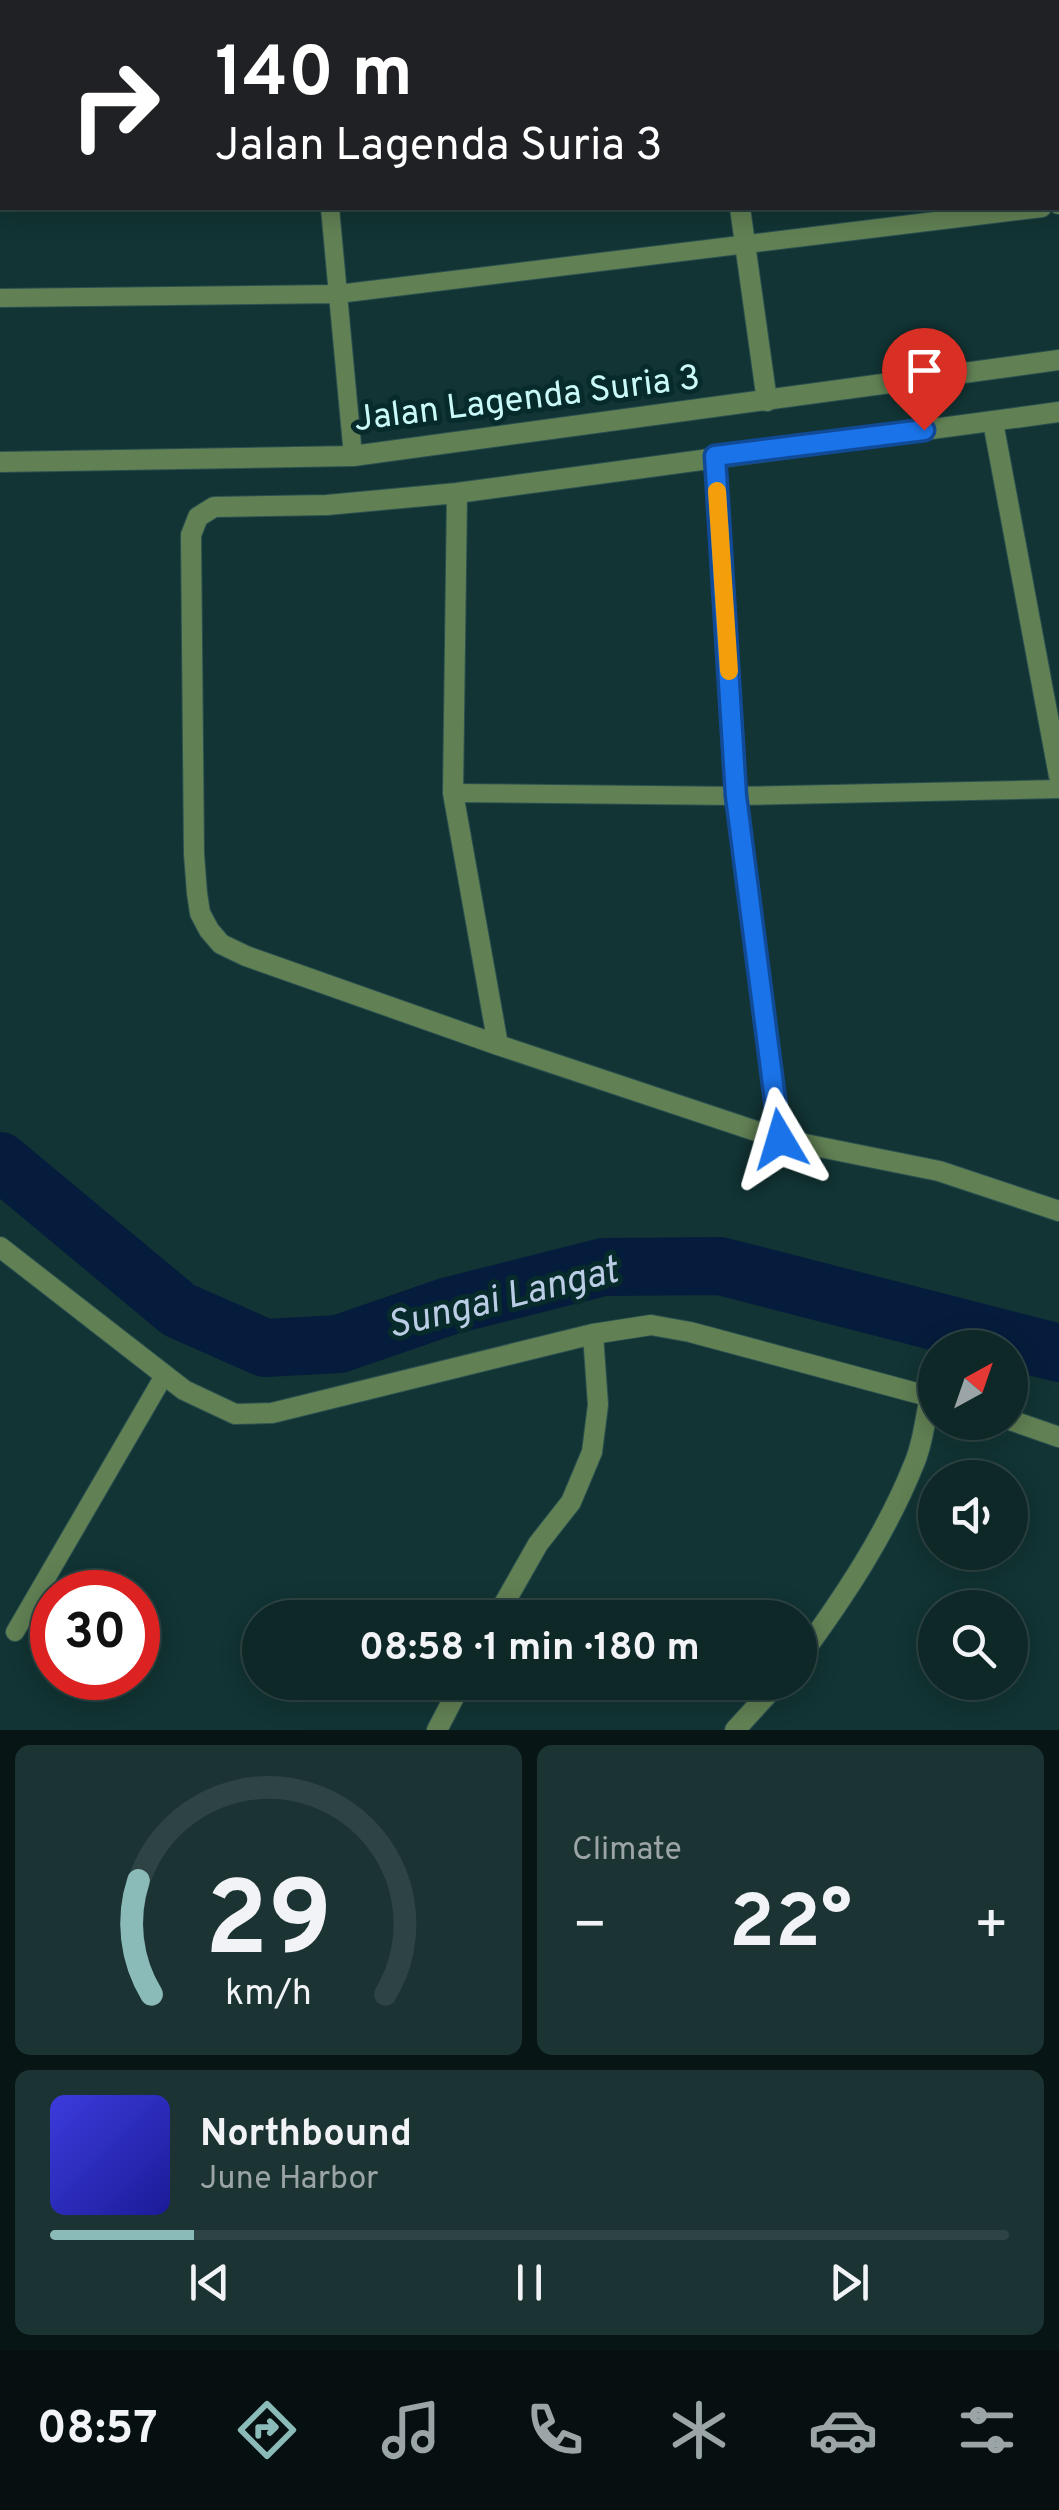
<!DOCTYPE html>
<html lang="en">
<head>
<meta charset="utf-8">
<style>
  :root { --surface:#0e2727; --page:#1c3333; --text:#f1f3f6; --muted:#9ba5a7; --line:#2e4444; --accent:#8bbbb9 }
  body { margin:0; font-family:Overpass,sans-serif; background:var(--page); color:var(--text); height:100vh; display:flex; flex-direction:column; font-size:38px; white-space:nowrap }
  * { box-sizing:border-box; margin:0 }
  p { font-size:32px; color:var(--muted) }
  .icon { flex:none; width:55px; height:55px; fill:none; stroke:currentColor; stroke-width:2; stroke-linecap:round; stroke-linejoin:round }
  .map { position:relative; height:1730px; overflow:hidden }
  .drawer { display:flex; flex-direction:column; gap:15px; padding:15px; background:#081515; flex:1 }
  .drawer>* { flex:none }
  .guide { position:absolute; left:0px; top:0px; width:1060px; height:210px; box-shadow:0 5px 25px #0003,0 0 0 2px var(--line); background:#202124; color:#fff; overflow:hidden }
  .needle { width:65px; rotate:40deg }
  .controls { position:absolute; left:918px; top:1330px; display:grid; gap:20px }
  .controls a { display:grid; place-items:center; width:110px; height:110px; border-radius:50%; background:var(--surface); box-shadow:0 5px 25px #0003,0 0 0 2px var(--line); font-size:50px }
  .speed { position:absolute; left:30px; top:1570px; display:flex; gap:20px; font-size:50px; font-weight:700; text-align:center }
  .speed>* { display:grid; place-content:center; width:130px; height:130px; border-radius:50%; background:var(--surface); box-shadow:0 5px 25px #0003,0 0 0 2px var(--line); line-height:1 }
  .speed .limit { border:15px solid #d22; background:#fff; color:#111 }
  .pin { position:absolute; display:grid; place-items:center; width:85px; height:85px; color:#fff; margin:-102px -42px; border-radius:50% 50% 50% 0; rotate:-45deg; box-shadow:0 0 10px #0007 }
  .pin .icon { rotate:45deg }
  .me { position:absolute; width:110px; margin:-55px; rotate:353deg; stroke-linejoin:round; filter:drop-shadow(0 0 8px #0008) }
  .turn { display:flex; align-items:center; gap:35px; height:210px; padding:0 50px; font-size:45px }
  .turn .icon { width:130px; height:130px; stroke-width:2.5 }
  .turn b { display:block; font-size:70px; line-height:85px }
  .big { font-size:75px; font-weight:700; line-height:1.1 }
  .drawer .tile { flex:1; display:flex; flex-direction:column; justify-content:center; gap:15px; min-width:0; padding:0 35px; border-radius:15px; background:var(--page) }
  .drawer .dial { align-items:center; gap:0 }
  .dial svg { height:260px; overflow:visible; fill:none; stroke:var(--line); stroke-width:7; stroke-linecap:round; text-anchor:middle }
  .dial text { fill:var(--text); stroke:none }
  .song { display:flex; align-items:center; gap:30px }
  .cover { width:120px; height:120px; border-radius:15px; background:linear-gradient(135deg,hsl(240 70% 55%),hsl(240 70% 35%)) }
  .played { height:10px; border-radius:5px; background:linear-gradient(90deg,var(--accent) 15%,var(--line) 15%) }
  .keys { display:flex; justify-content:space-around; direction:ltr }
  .heat { display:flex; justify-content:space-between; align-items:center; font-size:55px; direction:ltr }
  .drawer .tiles { flex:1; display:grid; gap:15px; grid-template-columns:1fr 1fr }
  .tile:last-child { grid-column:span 2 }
  .trip { position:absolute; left:242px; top:1600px; width:575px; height:100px; border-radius:50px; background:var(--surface); box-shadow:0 5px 25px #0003,0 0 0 2px var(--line); font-weight:700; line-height:100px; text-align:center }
  .menu { display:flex; height:160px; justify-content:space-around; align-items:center; background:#061010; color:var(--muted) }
  .menu .icon { width:70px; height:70px }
  .menu .selected { color:var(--accent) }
  .menu b { font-size:45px; color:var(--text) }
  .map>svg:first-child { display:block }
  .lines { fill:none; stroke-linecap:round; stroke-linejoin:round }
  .river { stroke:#051c3c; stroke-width:58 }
  .service-casing { stroke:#2c5050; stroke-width:20 }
  .minor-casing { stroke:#2c5050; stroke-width:22 }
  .tertiary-casing { stroke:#2c5050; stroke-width:22 }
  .secondary-casing { stroke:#2c5050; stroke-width:22 }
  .service { stroke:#618154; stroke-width:18 }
  .minor { stroke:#618154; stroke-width:20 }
  .tertiary { stroke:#618154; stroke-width:20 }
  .secondary { stroke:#7caf66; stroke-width:20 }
  .route-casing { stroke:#114b97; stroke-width:25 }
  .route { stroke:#1a73e8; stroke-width:18 }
  .slow { stroke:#f59e0b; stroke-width:18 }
  .labels { text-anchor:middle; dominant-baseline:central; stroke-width:10; stroke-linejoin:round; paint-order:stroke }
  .street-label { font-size:35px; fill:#c9f9f9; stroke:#072a2a }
  .water-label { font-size:38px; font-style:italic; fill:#bbcde5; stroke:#072a2a }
</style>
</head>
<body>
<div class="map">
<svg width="1059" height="1730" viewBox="0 0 1059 1730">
  <rect width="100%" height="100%" fill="#123434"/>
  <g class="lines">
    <path class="river" d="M0,1161L179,1310L265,1348L339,1344L449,1306L603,1267L720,1266L1059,1353"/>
    <defs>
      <path id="service" d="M1058,205H1059
        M330,208L353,456
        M0,298L338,294L1042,208
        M453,793L736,796L1059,789
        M15,1632L165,1374"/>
      <path id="minor" d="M295,2L296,0
        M1058,37H1059
        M0,133H2
        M740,208L767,401
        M1059,412L457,493L327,505L214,507L198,517L191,535L194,854L197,893L200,913L209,930L221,944L246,956L498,1045L780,1139L939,1171L1059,1211
        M993,422L1059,776
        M715,456L736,796L780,1139
        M0,462L353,456L1059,360
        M457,493L453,793L498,1045
        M0,1247L184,1390L235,1414L272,1413L593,1334L651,1325L690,1332L935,1398
        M1010,1420L1059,1437
        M496,1618L538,1544L571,1502L592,1452L598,1405L593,1334
        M800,1657C844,1597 886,1534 914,1464C923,1444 925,1419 930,1397
        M437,1730L462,1682
        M735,1730L779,1682"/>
      <path id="tertiary" d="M315,2L336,0
        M613,2L629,0"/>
      <path id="secondary" d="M224,0L261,2
        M0,31L2,32"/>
    </defs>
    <use href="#service" class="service-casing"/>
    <use href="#minor" class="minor-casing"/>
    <use href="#tertiary" class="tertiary-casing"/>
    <use href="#secondary" class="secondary-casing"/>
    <use href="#service" class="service"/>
    <use href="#minor" class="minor"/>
    <use href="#tertiary" class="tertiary"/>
    <use href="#secondary" class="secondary"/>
  </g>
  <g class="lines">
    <defs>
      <path id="route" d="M780,1139L736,796L715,456L924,430"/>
    </defs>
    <use href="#route" class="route-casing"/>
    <use href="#route" class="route"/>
    <path class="slow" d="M717,491L729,671"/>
  </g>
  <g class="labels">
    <g class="street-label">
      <text transform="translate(527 400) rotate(-7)">Jalan Lagenda Suria 3</text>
    </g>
    <g class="water-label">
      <text transform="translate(503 1300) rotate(-14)">Sungai Langat</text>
    </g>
  </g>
</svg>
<div class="controls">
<a><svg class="needle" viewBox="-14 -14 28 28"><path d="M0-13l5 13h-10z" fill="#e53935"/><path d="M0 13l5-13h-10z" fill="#9ba5a7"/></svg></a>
<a><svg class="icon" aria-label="sound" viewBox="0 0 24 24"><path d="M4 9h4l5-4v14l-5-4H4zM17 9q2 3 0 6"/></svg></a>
<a><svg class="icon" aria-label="search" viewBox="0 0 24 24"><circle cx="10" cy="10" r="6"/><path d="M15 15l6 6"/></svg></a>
</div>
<div class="speed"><div class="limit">30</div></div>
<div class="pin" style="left:924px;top:430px;background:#d93025"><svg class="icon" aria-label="arrive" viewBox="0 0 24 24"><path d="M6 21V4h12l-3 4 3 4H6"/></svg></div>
<svg class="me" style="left:780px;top:1139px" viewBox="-20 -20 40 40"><path d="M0-17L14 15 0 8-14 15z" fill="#1a73e8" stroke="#fff" stroke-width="4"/></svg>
<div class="trip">08:58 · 1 min · 180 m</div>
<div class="guide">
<div class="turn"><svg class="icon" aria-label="right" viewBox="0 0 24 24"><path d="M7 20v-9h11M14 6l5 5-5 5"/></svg><div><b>140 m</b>Jalan Lagenda Suria 3</div></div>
</div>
</div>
<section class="drawer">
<div class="tiles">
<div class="tile dial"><svg viewBox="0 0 100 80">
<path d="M14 69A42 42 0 1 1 86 69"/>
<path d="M14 69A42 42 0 0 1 10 34" stroke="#8bbbb9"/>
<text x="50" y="56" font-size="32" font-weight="700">29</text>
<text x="50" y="72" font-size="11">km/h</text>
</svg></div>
<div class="tile"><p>Climate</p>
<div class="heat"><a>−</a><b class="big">22°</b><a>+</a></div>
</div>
<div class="tile">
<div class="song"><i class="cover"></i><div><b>Northbound</b><p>June Harbor</p></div></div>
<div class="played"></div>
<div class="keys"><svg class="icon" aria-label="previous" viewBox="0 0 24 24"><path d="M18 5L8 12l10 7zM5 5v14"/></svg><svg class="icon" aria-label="pause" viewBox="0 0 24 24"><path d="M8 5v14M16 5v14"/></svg><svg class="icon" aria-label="next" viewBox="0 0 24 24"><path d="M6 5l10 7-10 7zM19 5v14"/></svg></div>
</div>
</div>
</section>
<nav class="menu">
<b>08:57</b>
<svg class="icon selected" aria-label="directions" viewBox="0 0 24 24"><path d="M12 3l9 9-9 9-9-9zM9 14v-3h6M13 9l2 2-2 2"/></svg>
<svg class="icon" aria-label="music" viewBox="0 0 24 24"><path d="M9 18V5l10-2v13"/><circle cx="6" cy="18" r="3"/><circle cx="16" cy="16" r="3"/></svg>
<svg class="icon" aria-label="phone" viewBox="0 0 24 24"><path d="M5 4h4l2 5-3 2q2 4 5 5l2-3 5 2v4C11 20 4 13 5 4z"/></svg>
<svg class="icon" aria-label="climate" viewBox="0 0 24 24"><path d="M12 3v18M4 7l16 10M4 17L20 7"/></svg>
<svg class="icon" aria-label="car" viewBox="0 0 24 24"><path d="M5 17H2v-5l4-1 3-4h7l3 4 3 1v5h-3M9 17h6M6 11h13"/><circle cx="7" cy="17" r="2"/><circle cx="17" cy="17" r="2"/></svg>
<svg class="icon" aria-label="filters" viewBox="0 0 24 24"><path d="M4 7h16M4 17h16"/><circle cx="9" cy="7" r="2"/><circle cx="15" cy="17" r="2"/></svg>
</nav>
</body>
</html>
